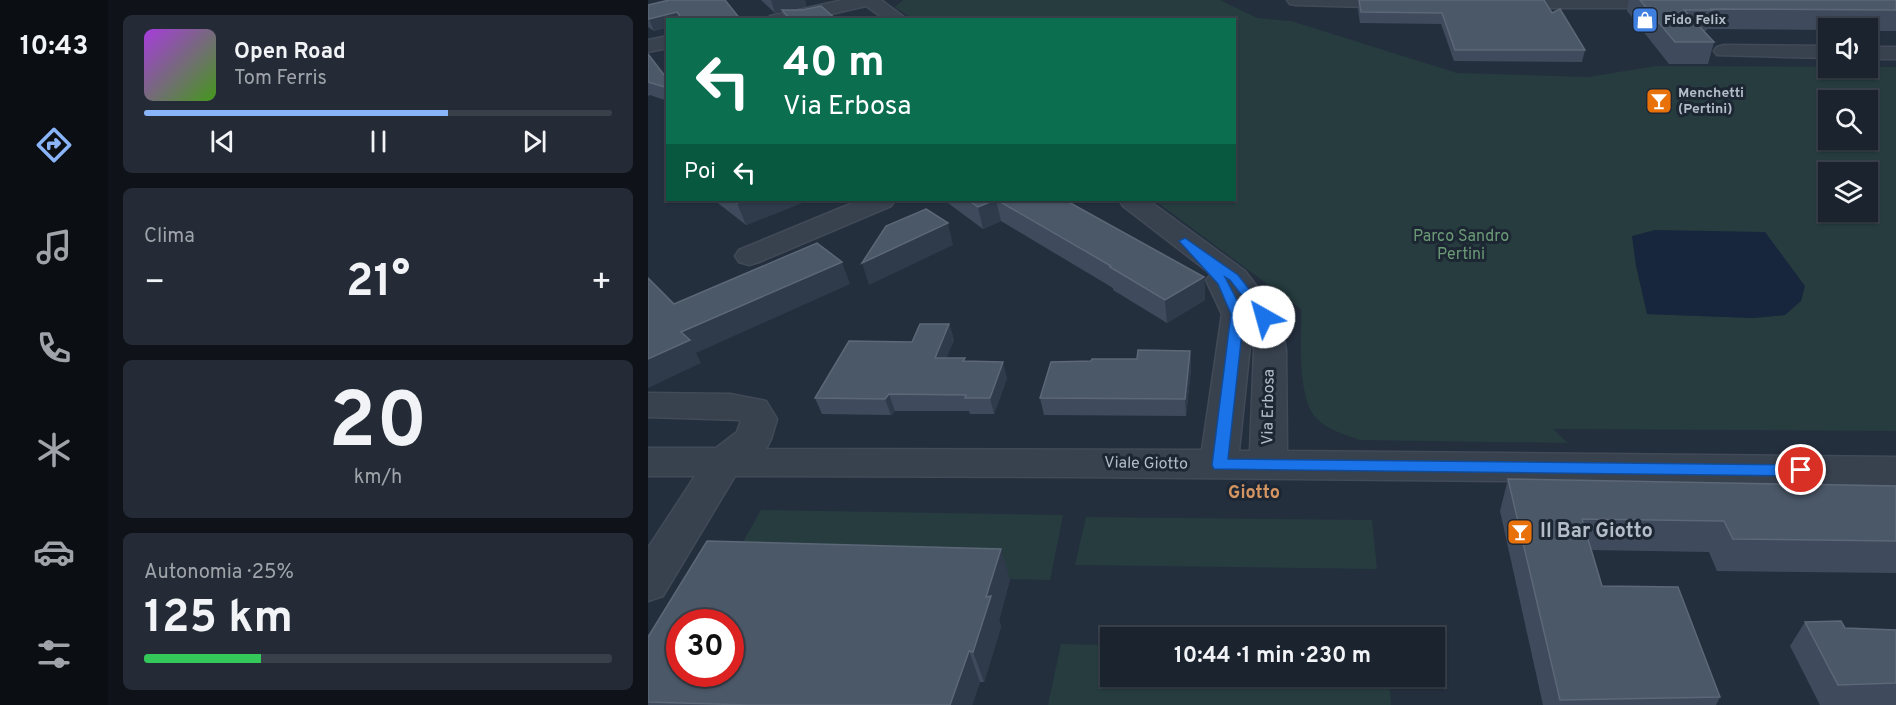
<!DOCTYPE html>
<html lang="it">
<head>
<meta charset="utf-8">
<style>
  :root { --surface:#1b232e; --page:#242b36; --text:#f1f3f6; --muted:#a0a4aa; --line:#39404a; --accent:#8ab4f8 }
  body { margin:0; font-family:Overpass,sans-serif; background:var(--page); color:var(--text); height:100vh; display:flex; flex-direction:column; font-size:22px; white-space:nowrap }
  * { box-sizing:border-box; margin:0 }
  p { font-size:20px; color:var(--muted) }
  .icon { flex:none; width:33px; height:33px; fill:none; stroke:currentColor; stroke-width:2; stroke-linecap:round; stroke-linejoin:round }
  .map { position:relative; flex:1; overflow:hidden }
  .side { display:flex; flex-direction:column; gap:15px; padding:15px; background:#0f1319; width:540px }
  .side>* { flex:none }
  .guide { position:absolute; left:18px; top:18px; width:570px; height:183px; border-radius:0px; box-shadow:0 2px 4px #0004,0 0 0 2px var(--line); background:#0b6e4f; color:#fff; overflow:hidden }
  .controls { position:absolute; left:1170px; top:18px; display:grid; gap:12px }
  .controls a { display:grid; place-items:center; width:60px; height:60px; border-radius:0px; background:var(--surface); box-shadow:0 2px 4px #0004,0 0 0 2px var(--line); font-size:30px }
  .speed { position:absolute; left:18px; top:609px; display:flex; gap:12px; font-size:30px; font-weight:700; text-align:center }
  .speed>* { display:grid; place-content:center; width:78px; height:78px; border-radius:50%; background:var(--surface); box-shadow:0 2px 4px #0004,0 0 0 2px var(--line); line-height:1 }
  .speed .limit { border:9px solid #d22; background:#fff; color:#111 }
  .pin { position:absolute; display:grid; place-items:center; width:51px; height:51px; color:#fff; margin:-26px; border:3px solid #fff; border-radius:50%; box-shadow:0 2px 6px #0007 }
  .me { position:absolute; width:66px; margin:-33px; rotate:322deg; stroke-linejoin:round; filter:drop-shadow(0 0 4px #0008) }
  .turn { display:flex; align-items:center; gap:21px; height:126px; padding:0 18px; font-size:27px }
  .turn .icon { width:78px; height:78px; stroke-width:2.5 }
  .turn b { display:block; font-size:42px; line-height:51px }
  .then { display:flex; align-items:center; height:57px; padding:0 18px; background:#0003; gap:12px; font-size:22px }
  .big { font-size:45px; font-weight:700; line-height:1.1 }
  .side .card { flex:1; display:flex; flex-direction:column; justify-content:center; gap:9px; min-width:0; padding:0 21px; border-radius:9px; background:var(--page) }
  .side .dial { align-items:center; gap:0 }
  .dial b { font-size:78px; line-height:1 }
  .song { display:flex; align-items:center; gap:18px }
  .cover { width:72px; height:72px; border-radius:9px; background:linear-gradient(135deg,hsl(280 70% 55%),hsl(100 70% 35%)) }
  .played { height:6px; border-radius:3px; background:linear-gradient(90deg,var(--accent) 65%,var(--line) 65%) }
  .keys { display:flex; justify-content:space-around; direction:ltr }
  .heat { display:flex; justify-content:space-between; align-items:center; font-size:33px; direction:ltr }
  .charge { height:9px; border-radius:4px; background:linear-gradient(90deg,#34c759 25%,var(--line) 0) }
  .trip { position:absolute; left:452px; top:627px; width:345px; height:60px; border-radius:0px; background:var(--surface); box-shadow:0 2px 4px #0004,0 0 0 2px var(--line); font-weight:700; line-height:60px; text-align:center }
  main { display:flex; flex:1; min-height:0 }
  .dock { display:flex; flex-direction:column; width:108px; justify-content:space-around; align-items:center; background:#0b0e12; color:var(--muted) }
  .dock .icon { width:42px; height:42px }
  .dock .active { color:var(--accent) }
  .dock b { font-size:27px; color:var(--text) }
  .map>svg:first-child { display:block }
  .green { fill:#263c3f; fill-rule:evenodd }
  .water { fill:#17263c }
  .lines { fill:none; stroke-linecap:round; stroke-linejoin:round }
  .minor-casing { stroke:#414a57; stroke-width:3 }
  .minor { fill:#38414e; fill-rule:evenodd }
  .wall { fill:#3f4b5c }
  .shaded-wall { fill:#2f3b4b }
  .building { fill:#4b5868; stroke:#5c6777; stroke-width:1.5; fill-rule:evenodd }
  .route { fill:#1a73e8; stroke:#114b97; stroke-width:1.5 }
  .labels { text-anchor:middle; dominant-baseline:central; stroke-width:6; stroke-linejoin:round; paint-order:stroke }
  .far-poi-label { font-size:14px; font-weight:bold; fill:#b4bcc9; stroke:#1d2633; text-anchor:start }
  .park-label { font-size:16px; fill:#6b9a76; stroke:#1d2633 }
  .street-label { font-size:16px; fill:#b4bcc9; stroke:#1d2633 }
  .neighbourhood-label { font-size:18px; font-weight:bold; fill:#d59563; stroke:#1d2633 }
  .near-poi-label { font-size:20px; font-weight:bold; fill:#b4bcc9; stroke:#1d2633; text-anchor:start }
</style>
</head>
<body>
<main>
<nav class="dock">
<b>10:43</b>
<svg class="icon active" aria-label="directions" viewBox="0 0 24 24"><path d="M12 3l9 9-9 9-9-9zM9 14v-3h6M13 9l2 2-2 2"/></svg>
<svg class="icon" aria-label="music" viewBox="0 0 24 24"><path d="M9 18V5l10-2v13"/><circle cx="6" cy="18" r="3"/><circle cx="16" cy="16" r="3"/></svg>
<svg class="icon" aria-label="phone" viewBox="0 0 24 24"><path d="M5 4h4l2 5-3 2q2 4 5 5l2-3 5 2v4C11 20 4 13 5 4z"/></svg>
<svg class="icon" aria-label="climate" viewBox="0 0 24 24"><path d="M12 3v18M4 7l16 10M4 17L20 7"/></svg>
<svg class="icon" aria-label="car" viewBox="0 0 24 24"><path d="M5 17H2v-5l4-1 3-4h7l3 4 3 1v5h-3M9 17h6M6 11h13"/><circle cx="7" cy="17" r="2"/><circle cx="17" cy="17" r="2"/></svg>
<svg class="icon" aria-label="filters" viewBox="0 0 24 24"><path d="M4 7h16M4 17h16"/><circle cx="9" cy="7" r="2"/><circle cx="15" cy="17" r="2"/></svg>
</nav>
<section class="side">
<div class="card">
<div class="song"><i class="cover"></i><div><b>Open Road</b><p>Tom Ferris</p></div></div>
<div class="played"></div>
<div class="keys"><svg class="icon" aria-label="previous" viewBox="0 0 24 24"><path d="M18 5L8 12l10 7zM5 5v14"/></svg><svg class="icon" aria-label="pause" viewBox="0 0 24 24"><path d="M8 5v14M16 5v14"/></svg><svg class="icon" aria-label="next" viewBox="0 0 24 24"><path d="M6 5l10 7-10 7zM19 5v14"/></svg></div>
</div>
<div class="card"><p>Clima</p>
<div class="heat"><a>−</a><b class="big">21°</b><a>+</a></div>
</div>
<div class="card dial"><b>20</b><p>km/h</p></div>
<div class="card"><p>Autonomia · 25%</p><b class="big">125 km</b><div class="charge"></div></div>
</section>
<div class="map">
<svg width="1248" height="705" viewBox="0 0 1248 705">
  <rect width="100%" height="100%" fill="#242f3e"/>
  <path class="green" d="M255,0H572L609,18L643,21L809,73L940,77L1008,66L1248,67V431L905,429L920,443L712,440C698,435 680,430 669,419C648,398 654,337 653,309L506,200H586V20H266L247,7ZM1180,100H1220V140H1180ZM1180,172H1220V212H1180ZM1117,232L1136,260L1137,315L1105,318L999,314Z
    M113,510L415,515L402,580L78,572Z
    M438,517L724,520L729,569L427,565Z
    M413,644L462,645V676L741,677L743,705H400Z"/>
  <path class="water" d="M1007,230L1117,232L1157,286L1153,301L1137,315L1105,318L999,314L988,266L984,236Z"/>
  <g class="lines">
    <defs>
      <path id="minor" d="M195,0H233L260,20H238L218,6L157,20H120L122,16Z
        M639,0H762L763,2L760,6L754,8L648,5L642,4Z
        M843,0H1032L1033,2L1030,6L1024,8H851L845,6Z
        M20,36V48L0,52V40Z
        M1076,45L1180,46V58L1069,55L1066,51L1069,47Z
        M1220,47H1248V59H1220Z
        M212,200H247L243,206L111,262L101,265L91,262L87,256L91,250Z
        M471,200H500L597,271L632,317L638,350L639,451L1248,457V485L433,477L87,476L15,596L0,601V548L47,476H0V448H68L89,432L93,420L0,417V393L82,394L118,401L129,419L123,439L118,449L554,450L574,314L558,280L563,274L475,206ZM603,336L606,350L602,451H591Z"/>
    </defs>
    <use href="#minor" class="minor-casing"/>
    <use href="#minor" class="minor"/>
  </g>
  <path class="wall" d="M113,0H157L158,6L137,10L189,20H137L134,11L127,13Z
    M711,0L904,13L937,50L934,62L806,61L793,24L712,23L710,10Z
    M981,0H1248V31H1220V28H1180V30L1059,29L1058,31H1056L1066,42L1060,64H1021L979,11Z
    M0,5L93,20H20V27L6,31L0,27Z
    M0,54L20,80V101L2,95L0,96Z
    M66,200H161L98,225Z
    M299,200H417L556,277L557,300L519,323L465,290V288L353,221L335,229L300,203Z
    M301,324L306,340L298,358L318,361L359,378L346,414H322L321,411H247L243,415L174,414L167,398L264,342Z
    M542,351L543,368L538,416L396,415L392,398L443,361L489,359Z
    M860,479L1248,486V573L1069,571L1061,552L944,550L954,586L1072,697L1068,705H895L852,511Z
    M362,579L351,620L353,627L336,682H332L324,705H0V637Z
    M1157,622L1197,628L1248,630V705H1172L1142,646Z"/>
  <path class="shaded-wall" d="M123,0H157L158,6L127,13Z
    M29,12L32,20H20V27L6,31L1,19Z
    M98,200H161L98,225L89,203Z
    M347,200H348L353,221L335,229L330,207Z
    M300,223L305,245L221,285L214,263Z
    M194,262L202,284L48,353L53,363L0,388V359L33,332Z
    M556,277L557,300L519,323L517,300Z
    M301,324L306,340L292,374L287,358Z
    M542,351L543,368L538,416L537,399Z
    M355,362L359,378L346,414L342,398Z
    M241,394L247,411L243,415L237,399Z
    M353,549L362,579L351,620L353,627L336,682L325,652L338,597Z
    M321,651L332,682L324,705H302Z"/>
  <path class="building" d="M21,0H77L93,20H35L29,12L1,19H0V5Z
    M711,0H896L904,13L912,9L937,50H807L794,13L713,12Z
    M992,0H1248V10L1063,9L1064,10H1036L1066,42H1027Z
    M173,6L189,20H143L134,10H154Z
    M0,54L20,80V88L0,82Z
    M85,200H98L89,203Z
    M320,200H347L330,207Z
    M349,200H417L556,277L517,300L462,267L463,266Z
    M278,209L300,223L214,263L238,226Z
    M169,243L194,262L33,332L42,340L0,359V278L26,304Z
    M272,324H301L287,358H317L315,361L355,362L342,398H317L318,395L241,394L237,399L167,398L201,341L264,342Z
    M490,350L542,351L537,399L392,398L403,362L443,361L444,359H489Z
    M860,479L1248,486V541L1085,539L1076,521L934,519L954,586L1030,587L1072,697L912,700Z
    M59,541L353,549L338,597L343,596L325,652L321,651L302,705H100L0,702V637ZM32,622H82V674H32Z
    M1193,621L1197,628L1248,630V683L1190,685L1157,622Z"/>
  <path class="route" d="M537,238L590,275L623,317L616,321L612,319L582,280L577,277L596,314L580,459L1153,465L1159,466L1161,470L1159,474L1153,476L566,469L564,465L583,314L570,284L531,241Z"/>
  <defs>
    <symbol id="shop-square" viewBox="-11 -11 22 22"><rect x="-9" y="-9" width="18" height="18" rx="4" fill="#3f7fe0" stroke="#1d2633"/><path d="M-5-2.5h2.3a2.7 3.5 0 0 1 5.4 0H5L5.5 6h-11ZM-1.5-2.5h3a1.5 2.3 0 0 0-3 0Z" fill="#fff"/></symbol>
    <symbol id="bar-square" viewBox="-11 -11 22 22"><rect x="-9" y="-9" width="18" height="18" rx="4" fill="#e8710a" stroke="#1d2633"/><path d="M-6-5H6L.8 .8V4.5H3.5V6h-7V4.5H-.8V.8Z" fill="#fff"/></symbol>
  </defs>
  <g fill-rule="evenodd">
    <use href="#shop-square" x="982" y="5" width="30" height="30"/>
    <use href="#bar-square" x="996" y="86" width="30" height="30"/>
    <use href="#bar-square" x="857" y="517" width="30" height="30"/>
  </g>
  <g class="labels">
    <g class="far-poi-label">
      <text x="1016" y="20">Fido Felix</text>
      <text x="1030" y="93">Menchetti<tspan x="1030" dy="16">(Pertini)</tspan></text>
    </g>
    <g class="park-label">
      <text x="813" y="237">Parco Sandro<tspan x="813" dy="18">Pertini</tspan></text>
    </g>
    <g class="street-label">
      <text transform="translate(621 407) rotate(-89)">Via Erbosa</text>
      <text transform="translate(498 464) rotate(1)">Viale Giotto</text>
    </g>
    <g class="neighbourhood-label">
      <text x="606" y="493">Giotto</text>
    </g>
    <g class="near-poi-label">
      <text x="892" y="532">Il Bar Giotto</text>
    </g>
  </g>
</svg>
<div class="controls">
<a><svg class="icon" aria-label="sound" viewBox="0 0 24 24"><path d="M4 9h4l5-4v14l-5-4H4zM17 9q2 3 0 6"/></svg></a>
<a><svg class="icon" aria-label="search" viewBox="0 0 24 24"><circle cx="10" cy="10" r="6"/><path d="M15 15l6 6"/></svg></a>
<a><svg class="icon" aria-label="layers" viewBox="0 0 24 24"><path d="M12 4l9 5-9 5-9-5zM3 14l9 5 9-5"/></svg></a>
</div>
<div class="speed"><div class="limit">30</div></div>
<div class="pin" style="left:1153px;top:470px;background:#d93025"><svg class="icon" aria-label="arrive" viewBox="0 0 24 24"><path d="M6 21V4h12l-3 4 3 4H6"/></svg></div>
<svg class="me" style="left:616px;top:317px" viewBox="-20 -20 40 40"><circle r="19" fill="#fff"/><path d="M0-13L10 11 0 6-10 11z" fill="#1a73e8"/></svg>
<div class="trip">10:44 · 1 min · 230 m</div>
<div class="guide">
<div class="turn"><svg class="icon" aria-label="left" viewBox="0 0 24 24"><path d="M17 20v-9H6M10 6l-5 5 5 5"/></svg><div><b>40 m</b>Via Erbosa</div></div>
<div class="then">Poi<svg class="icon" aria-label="left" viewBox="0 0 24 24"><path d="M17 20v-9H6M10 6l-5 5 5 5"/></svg></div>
</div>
</div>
</main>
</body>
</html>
